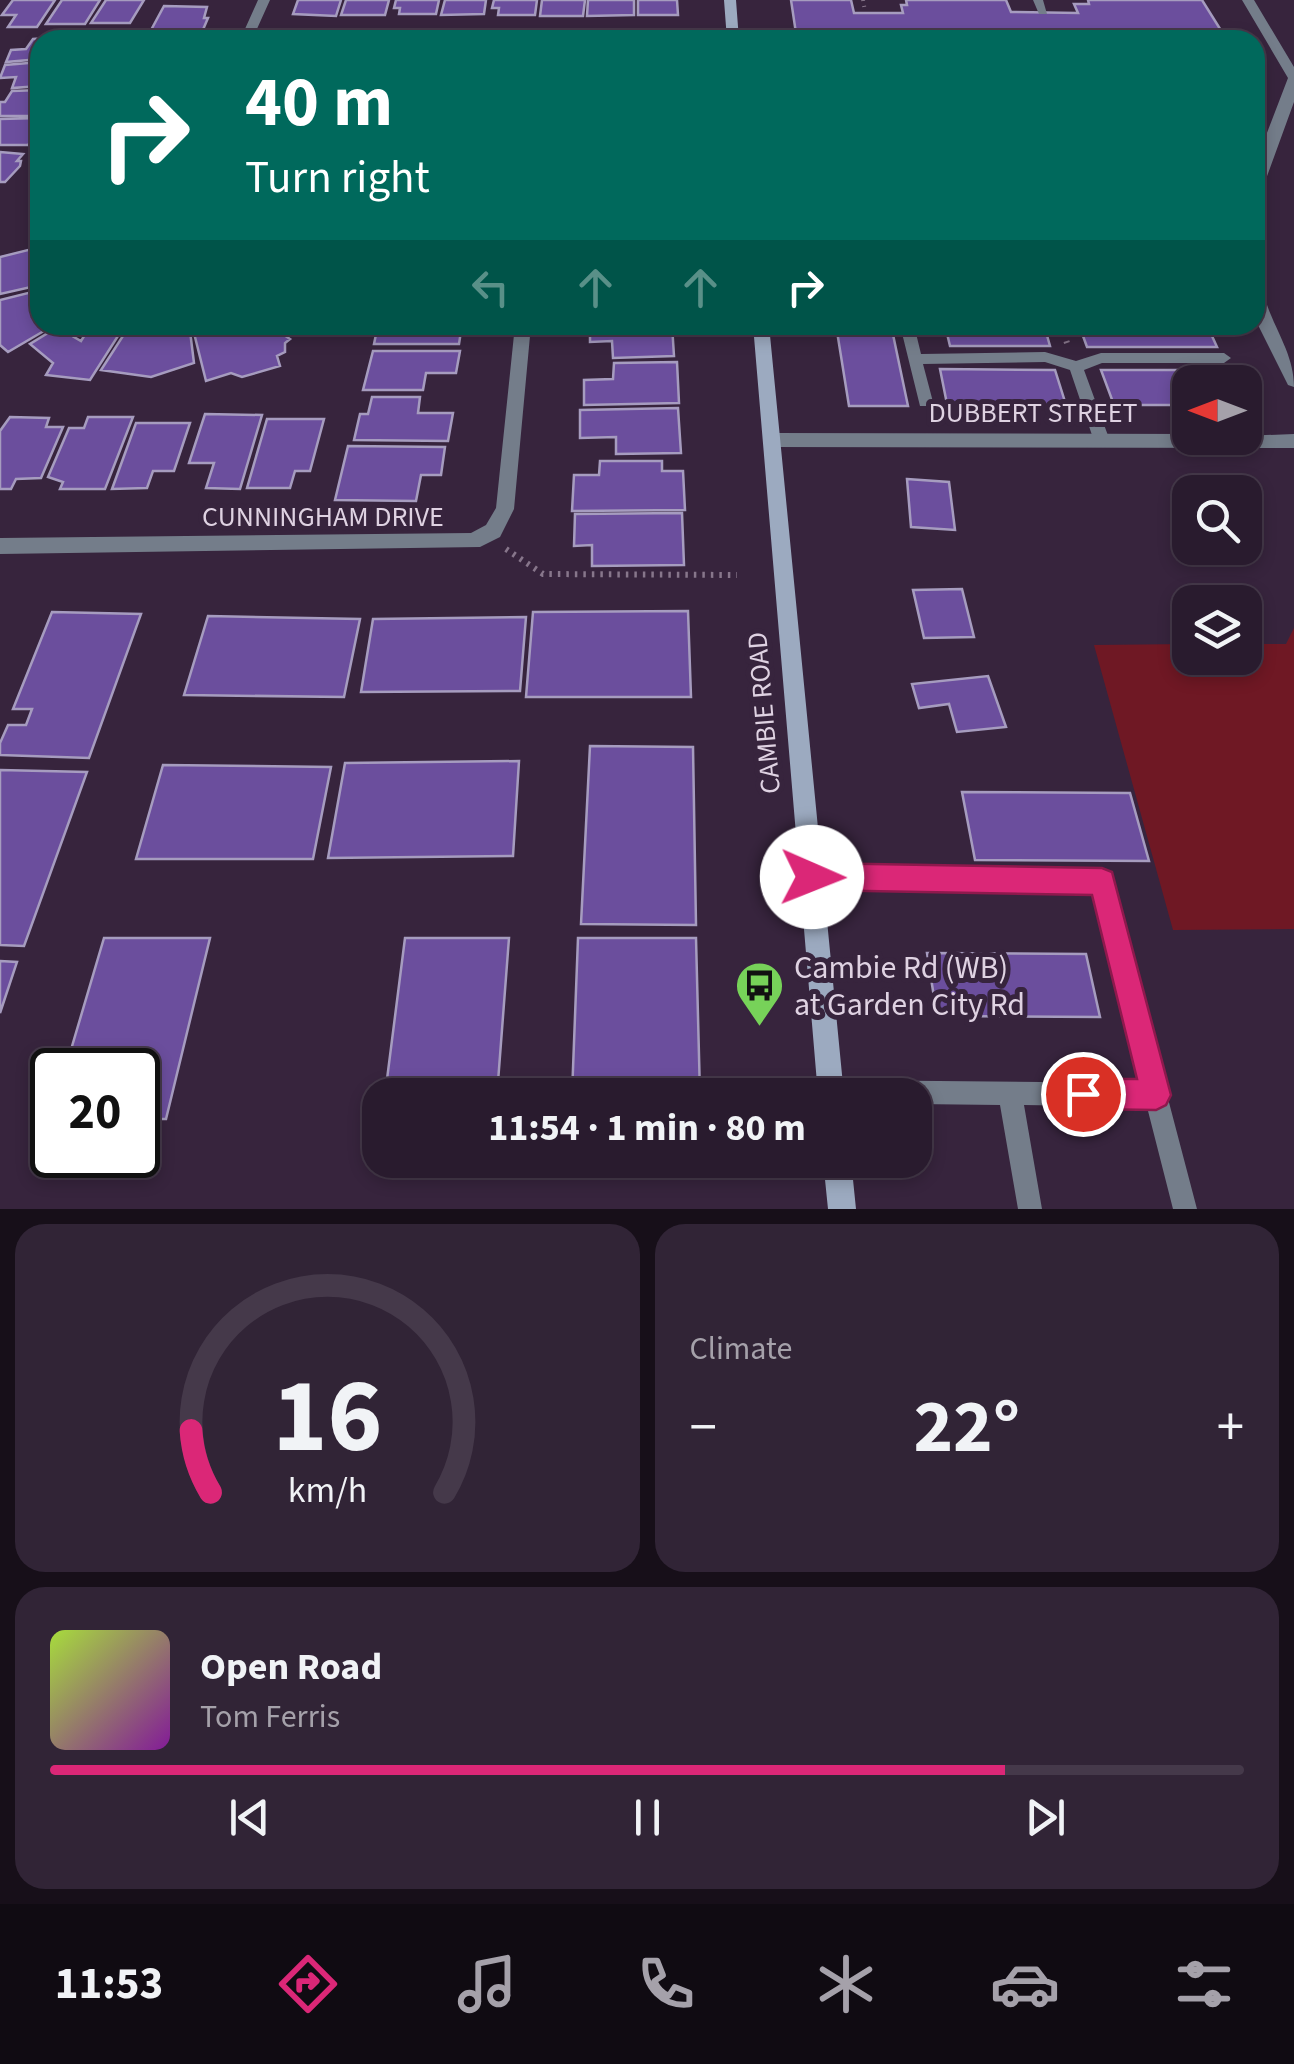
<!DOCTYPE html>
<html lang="en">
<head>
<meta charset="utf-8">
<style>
  :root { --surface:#291b2e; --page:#312436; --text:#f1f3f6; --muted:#a5a1aa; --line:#45394a; --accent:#db2777 }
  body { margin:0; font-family:"Source Sans 3",sans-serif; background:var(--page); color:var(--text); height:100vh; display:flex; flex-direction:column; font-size:38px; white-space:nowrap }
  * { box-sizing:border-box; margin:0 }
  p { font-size:32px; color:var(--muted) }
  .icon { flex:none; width:55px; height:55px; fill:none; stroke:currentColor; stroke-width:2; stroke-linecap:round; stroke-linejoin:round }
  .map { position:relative; height:1209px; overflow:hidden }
  .side { display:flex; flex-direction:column; gap:15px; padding:15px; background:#170f19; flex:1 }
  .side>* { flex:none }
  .banner { position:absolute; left:30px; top:30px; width:1235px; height:305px; border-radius:30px; box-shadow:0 5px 15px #0003,0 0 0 2px var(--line); background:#00695c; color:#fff; overflow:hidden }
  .needle { width:65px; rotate:270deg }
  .fabs { position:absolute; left:1172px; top:365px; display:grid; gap:20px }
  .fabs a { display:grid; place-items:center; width:90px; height:90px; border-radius:20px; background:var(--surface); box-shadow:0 5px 15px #0003,0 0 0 2px var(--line); font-size:50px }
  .speed { position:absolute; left:30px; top:1048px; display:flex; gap:20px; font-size:50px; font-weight:700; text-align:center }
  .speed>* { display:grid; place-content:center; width:130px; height:130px; border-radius:50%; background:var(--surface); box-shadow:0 5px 15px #0003,0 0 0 2px var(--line); line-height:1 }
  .speed .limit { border:5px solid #111; border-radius:15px; background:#fff; color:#111 }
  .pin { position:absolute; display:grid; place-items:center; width:85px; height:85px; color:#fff; margin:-42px; border:5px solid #fff; border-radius:50%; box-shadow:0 2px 10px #0007 }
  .me { position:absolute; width:110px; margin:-55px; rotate:91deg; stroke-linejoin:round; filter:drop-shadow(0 0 8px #0008) }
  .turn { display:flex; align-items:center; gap:35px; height:210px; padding:0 50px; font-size:45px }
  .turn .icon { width:130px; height:130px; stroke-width:2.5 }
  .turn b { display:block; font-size:70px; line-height:85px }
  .lanes { display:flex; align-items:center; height:95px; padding:0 50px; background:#0003; justify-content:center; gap:50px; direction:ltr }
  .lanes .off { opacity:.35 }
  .big { font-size:75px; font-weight:700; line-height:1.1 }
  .side .tile { flex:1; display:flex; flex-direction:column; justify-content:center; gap:15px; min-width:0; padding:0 35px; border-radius:30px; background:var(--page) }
  .side .dial { align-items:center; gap:0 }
  .dial svg { height:260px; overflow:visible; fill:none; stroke:var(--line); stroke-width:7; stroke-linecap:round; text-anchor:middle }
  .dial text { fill:var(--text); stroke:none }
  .song { display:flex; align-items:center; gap:30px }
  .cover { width:120px; height:120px; border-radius:15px; background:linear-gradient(135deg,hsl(80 70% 55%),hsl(290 70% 35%)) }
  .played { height:10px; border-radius:5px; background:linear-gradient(90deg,var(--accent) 80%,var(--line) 80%) }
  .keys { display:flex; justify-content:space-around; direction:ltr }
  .heat { display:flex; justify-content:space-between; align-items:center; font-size:55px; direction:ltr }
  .side .tiles { flex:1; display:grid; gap:15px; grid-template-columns:1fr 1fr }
  .tile:last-child { grid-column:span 2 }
  .trip { position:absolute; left:362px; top:1078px; width:570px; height:100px; border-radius:30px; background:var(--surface); box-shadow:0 5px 15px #0003,0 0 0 2px var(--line); font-weight:700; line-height:100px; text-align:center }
  .dock { display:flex; height:160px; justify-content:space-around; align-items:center; background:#100b12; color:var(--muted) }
  .dock .icon { width:70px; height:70px }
  .dock .active { color:var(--accent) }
  .dock b { font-size:45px; color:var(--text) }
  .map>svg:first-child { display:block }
  .green { fill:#6f1824 }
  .building { fill:#6b4e9d; stroke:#a69cbf; stroke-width:2.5 }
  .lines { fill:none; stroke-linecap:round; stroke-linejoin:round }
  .path-far1 { stroke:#87768b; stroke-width:4; stroke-dasharray:1 5; stroke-linecap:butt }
  .path { stroke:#87768b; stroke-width:6; stroke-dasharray:2.5 6; stroke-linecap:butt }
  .lane { fill:#747d8a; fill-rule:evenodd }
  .street { fill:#747d8a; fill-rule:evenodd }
  .secondary { fill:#9caac0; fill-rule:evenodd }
  .route { fill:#db2777; stroke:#8e194d; stroke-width:2.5 }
  .labels { text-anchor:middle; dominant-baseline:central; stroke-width:10; stroke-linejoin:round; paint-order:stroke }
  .street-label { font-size:28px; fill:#dfd2e2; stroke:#37243d }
  .near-poi-label { font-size:32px; fill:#dfd2e2; stroke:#37243d; text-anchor:start }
</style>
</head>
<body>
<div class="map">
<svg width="1294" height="1209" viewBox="0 0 1294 1209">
  <rect width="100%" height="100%" fill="#37243d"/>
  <path class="green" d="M1294,628V929L1173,930L1094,645L1190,644V658H1245V644H1286Z"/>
  <path class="building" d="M13,0H55L37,27H8L16,15H2Z
    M62,0H100L85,24H46Z
    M106,0H144L130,23H91Z
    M298,0H341L336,16L293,14Z
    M346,0H389L385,15H341Z
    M396,0H439L436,14H399L400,8H394Z
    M445,0H486L484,14L441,15Z
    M494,0H537L535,15H498L499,8H492Z
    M542,0H585L583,16H540Z
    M588,0H634V15L587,16Z
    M638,0H677L678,15H638Z
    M791,0H851L854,13H903L901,5H907L906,0H1006L1011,12L1078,13L1074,4H1089L1088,0H1202L1227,40H797Z
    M164,6L207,7L204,18H208L202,32H150Z
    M134,35H200L198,40H131Z
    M76,36L74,40H40V59L6,62L11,50L26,49L33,39Z
    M40,62V86L12,88L16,77L0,78L5,65Z
    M40,90V116H0V102H5L12,91Z
    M40,118V133L28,145H0V119Z
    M0,152L23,154L17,161H21L20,166L5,182H0Z
    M40,247V285L0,294V257Z
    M40,290V325H54L8,352L0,345V300Z
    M61,325H86L74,337L81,341L91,325H125L90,380L46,375L53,363L30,344Z
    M130,325H166L161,331L180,328L190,331L194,363L151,377L101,370Z
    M192,325H223L232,331L242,325H269L290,339L285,343V352L277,356L280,366L242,377L231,373L206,381Z
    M378,325H462L459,344H374Z
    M590,325H672L674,356L613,358L612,341L590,342Z
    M836,325H891L908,406H849Z
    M945,325H1044L1050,346H950Z
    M1079,325H1207L1217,347H1087Z
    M373,351H460L456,373H426L423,390H363Z
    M677,362L679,403L584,405V380L613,379L614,363Z
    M940,369L1055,370L1066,405L947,404Z
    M1101,370H1223L1229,382H1190V405H1114Z
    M372,397H420L418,413H453L448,441L354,440L360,414H368Z
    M678,408L681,453L616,454V437L580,438V410Z
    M205,414L262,415L240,489L206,488L214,463H189Z
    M10,417L49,418L46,427H63L41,478L16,479L11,489H0V431Z
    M88,417H133L105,489H60L63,482L48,477L69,428H84Z
    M267,419H324L310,471H295L290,488H247Z
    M136,423H190L174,471H153L147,488L112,489Z
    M348,446L445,447L441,475H421L416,501L335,500Z
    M600,461H662V471H683L685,510L572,511L574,475H599Z
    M907,479L949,482L955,530L911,527Z
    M682,513L684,565L592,566V545L574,546L575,514Z
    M962,589L974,637L924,638L913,590Z
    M688,611L691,697H526L533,612Z
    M52,612L141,614L89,758L0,755V743L8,725H26L32,709H13Z
    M208,616L360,619L344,697L184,695Z
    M526,617L520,691L361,692L373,619Z
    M988,676L1006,727L957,732L949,704L919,708L912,684Z
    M590,746L693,747L696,925L581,924Z
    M519,761L513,856L328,858L345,763Z
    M163,765L331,767L313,859H136Z
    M0,770L87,772L24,946L0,945Z
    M962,792L1130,793L1149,861L975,860Z
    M104,938H210L166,1119H138V1070H65Z
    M405,938H509L497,1095H385Z
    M578,938H696L700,1095H572Z
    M927,953L1086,954L1100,1017L937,1016Z
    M0,961L17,962L0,1013Z
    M570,1160H701L702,1163H570Z"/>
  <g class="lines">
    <path class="path-far1" d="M863,0L865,11"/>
    <path class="path" d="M1061,325L1067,343
      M506,549L543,574L737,575"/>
    <path class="lane" d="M1033,0H1043L1047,14H1039Z
      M900,325H914L921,354L1045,352L1076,361L1101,353H1224L1231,358L1224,363H1102L1084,370L1110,441L1102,447L1094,441L1070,370L1045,362L923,364L933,402L930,406H920Z
      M812,867L1102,871L1109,874L1197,1209H1173L1147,1107L1024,1105L1042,1209H1018L1000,1105L915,1104V1095H821L819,1092L823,1084L831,1080L1142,1083L1094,891L812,887L805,884L802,877L805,870Z"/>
    <path class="street" d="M258,0H270L252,40H240Z
      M1242,0H1254L1294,67V102L1262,190L1255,195V164L1288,78Z
      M1255,286L1263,291C1271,326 1294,351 1294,387L1288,385L1255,319Z
      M515,325H531L514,509L500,537L480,547L0,554V538L471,533L486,525L496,508Z
      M772,433L1190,434V438L1294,434V448L772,447L763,440Z"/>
    <path class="secondary" d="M724,0H736L739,40H727Z
      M753,325H769L844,1095H818Z
      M823,1160H851L856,1209H828Z"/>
  </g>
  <path class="route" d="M812,863L1102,868L1112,872L1171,1095L1166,1105L1156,1110L1083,1109L1072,1105L1068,1094L1072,1083L1083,1079H1137L1092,895L812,890L802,886L798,877L802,867Z"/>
  <defs>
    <symbol id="bus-pin" viewBox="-11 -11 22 30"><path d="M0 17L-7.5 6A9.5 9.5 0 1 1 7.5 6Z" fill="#77d259" stroke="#37243d"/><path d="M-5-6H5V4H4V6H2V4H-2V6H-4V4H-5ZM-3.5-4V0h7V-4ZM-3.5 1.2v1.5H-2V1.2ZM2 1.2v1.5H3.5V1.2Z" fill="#111"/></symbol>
  </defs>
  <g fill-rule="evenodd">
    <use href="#bus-pin" x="732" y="958" width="55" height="75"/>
  </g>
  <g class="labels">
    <g class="street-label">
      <text x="1033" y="413">DUBBERT STREET</text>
      <text x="323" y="517">CUNNINGHAM DRIVE</text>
      <text transform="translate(764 713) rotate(-95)">CAMBIE ROAD</text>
    </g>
    <g class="near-poi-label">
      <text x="794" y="968">Cambie Rd (WB)<tspan x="794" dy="37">at Garden City Rd</tspan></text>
    </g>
  </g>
</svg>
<div class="fabs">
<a><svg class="needle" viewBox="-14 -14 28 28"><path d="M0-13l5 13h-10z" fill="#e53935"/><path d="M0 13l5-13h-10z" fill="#a5a1aa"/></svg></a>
<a><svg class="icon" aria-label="search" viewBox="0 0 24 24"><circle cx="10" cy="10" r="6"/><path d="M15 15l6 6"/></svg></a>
<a><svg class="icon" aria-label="layers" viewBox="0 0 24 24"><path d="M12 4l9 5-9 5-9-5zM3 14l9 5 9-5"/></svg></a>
</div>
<div class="speed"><div class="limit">20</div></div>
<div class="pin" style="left:1083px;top:1094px;background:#d93025"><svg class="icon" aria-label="arrive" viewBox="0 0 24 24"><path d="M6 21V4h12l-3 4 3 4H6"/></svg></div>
<svg class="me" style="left:812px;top:877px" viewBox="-20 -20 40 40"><circle r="19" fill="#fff"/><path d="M0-13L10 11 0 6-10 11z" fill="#db2777"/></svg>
<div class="trip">11:54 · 1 min · 80 m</div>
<div class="banner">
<div class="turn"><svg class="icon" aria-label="right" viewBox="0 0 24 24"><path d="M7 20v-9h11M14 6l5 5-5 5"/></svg><div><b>40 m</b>Turn right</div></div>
<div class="lanes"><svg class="icon off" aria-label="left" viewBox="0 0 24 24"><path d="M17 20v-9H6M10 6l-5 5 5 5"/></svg><svg class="icon off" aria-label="ahead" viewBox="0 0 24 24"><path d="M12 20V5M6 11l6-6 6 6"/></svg><svg class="icon off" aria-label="ahead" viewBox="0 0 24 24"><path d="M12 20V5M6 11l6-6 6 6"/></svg><svg class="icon" aria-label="right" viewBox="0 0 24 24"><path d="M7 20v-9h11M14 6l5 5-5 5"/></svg></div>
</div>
</div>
<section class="side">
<div class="tiles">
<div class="tile dial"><svg viewBox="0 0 100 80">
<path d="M14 69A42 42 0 1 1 86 69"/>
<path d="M14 69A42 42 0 0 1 8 50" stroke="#db2777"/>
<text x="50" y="56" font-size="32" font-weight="700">16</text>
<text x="50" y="72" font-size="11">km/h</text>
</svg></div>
<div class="tile"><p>Climate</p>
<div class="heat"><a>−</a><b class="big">22°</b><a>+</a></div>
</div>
<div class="tile">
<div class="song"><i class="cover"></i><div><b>Open Road</b><p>Tom Ferris</p></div></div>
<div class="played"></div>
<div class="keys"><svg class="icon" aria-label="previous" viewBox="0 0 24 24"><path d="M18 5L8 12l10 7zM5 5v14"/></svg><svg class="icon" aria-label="pause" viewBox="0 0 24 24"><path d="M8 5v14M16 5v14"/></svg><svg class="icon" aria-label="next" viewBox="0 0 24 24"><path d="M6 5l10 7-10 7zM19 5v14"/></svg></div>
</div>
</div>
</section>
<nav class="dock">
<b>11:53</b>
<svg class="icon active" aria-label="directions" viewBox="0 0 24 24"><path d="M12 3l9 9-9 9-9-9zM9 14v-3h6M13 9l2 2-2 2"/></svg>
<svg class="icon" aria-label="music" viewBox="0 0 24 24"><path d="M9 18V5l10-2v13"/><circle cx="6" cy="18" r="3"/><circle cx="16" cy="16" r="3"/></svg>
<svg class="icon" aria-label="phone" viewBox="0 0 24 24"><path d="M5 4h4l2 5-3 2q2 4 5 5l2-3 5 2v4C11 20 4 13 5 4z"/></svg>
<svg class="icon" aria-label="climate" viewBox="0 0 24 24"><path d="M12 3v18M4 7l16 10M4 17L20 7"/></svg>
<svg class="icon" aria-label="car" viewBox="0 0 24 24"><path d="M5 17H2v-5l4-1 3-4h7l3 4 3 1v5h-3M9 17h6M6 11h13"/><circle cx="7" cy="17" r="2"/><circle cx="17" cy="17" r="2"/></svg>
<svg class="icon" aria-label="filters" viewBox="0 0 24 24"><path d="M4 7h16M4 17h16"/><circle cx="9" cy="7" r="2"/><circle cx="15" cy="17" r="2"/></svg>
</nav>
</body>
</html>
